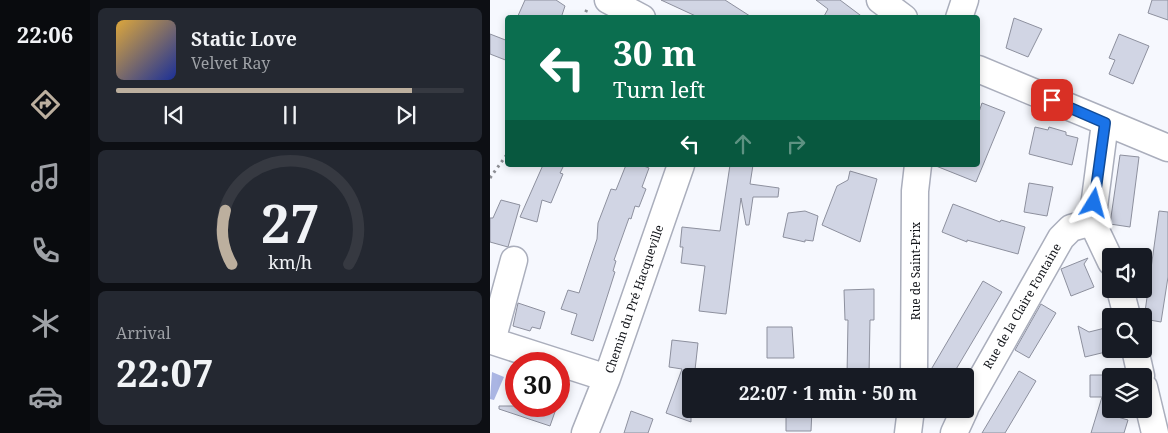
<!DOCTYPE html>
<html lang="en">
<head>
<meta charset="utf-8">
<style>
  :root { --surface:#171b24; --page:#242831; --text:#f1f3f6; --muted:#9ea1a6; --line:#363941; --accent:#bcaf9e }
  body { margin:0; font-family:"Noto Serif",serif; background:var(--page); color:var(--text); height:100vh; display:flex; flex-direction:column; font-size:19px; white-space:nowrap }
  * { box-sizing:border-box; margin:0 }
  p { font-size:16px; color:var(--muted) }
  .icon { flex:none; width:28px; height:28px; fill:none; stroke:currentColor; stroke-width:2; stroke-linecap:round; stroke-linejoin:round }
  .map { position:relative; flex:1; overflow:hidden }
  .details { display:flex; flex-direction:column; gap:8px; padding:8px; background:#0d0f14; width:400px }
  .details>* { flex:none }
  .guide { position:absolute; left:15px; top:15px; width:475px; height:152px; border-radius:5px; box-shadow:0 2px 8px #0003; background:#0b6e4f; color:#fff; overflow:hidden }
  .controls { position:absolute; left:612px; top:248px; display:grid; gap:10px }
  .controls a { display:grid; place-items:center; width:50px; height:50px; border-radius:5px; background:var(--surface); box-shadow:0 2px 8px #0003; font-size:25px }
  .speed { position:absolute; left:15px; top:352px; display:flex; gap:10px; font-size:25px; font-weight:700; text-align:center }
  .speed>* { display:grid; place-content:center; width:65px; height:65px; border-radius:50%; background:var(--surface); box-shadow:0 2px 8px #0003; line-height:1 }
  .speed .limit { border:8px solid #d22; background:#fff; color:#111 }
  .pin { position:absolute; display:grid; place-items:center; width:42px; height:42px; color:#fff; margin:-21px; border-radius:10px; box-shadow:0 2px 8px #0006 }
  .me { position:absolute; width:55px; margin:-28px; rotate:8deg; stroke-linejoin:round; filter:drop-shadow(0 0 4px #0008) }
  .turn { display:flex; align-items:center; gap:18px; height:105px; padding:0 25px; font-size:22px }
  .turn .icon { width:65px; height:65px; stroke-width:2.5 }
  .turn b { display:block; font-size:35px; line-height:42px }
  .lanes { display:flex; align-items:center; height:48px; padding:0 25px; background:#0003; justify-content:center; gap:25px; direction:ltr }
  .lanes .off { opacity:.35 }
  .big { font-size:38px; font-weight:700; line-height:1.1 }
  .details .widget { flex:1; display:flex; flex-direction:column; justify-content:center; gap:8px; min-width:0; padding:0 18px; border-radius:8px; background:var(--page) }
  .details .dial { align-items:center; gap:0 }
  .dial svg { height:130px; overflow:visible; fill:none; stroke:var(--line); stroke-width:7; stroke-linecap:round; text-anchor:middle }
  .dial text { fill:var(--text); stroke:none }
  .song { display:flex; align-items:center; gap:15px }
  .cover { width:60px; height:60px; border-radius:8px; background:linear-gradient(135deg,hsl(40 70% 55%),hsl(230 70% 35%)) }
  .played { height:5px; border-radius:2px; background:linear-gradient(90deg,var(--accent) 85%,var(--line) 85%) }
  .keys { display:flex; justify-content:space-around; direction:ltr }
  .trip { position:absolute; left:192px; top:368px; width:292px; height:50px; border-radius:5px; background:var(--surface); box-shadow:0 2px 8px #0003; font-weight:700; line-height:50px; text-align:center }
  main { display:flex; flex:1; min-height:0 }
  .dock { display:flex; flex-direction:column; width:90px; justify-content:space-around; align-items:center; background:#090b0e; color:var(--muted) }
  .dock .icon { width:35px; height:35px }
  .dock .current { color:var(--accent) }
  .dock b { font-size:22px; color:var(--text) }
  .map>svg:first-child { display:block }
  .water { fill:#aab5e3 }
  .building { fill:#d1d5e4; stroke:#8d909e }
  .lines { fill:none; stroke-linecap:round; stroke-linejoin:round }
  .minor-casing { stroke:#aaaebc; stroke-width:29 }
  .path { stroke:#8d8f95; stroke-width:3; stroke-dasharray:2.5 4; stroke-linecap:butt }
  .minor { stroke:#fff; stroke-width:26 }
  .route-casing { stroke:#114b97; stroke-width:12 }
  .route { stroke:#1a73e8; stroke-width:9 }
  .labels { text-anchor:middle; dominant-baseline:central; stroke-width:4.5; stroke-linejoin:round; paint-order:stroke }
  .street-label { font-size:12px; fill:#13151a; stroke:#fff }
</style>
</head>
<body>
<main>
<nav class="dock">
<b>22:06</b>
<svg class="icon current" aria-label="directions" viewBox="0 0 24 24"><path d="M12 3l9 9-9 9-9-9zM9 14v-3h6M13 9l2 2-2 2"/></svg>
<svg class="icon" aria-label="music" viewBox="0 0 24 24"><path d="M9 18V5l10-2v13"/><circle cx="6" cy="18" r="3"/><circle cx="16" cy="16" r="3"/></svg>
<svg class="icon" aria-label="phone" viewBox="0 0 24 24"><path d="M5 4h4l2 5-3 2q2 4 5 5l2-3 5 2v4C11 20 4 13 5 4z"/></svg>
<svg class="icon" aria-label="climate" viewBox="0 0 24 24"><path d="M12 3v18M4 7l16 10M4 17L20 7"/></svg>
<svg class="icon" aria-label="car" viewBox="0 0 24 24"><path d="M5 17H2v-5l4-1 3-4h7l3 4 3 1v5h-3M9 17h6M6 11h13"/><circle cx="7" cy="17" r="2"/><circle cx="17" cy="17" r="2"/></svg>
</nav>
<section class="details">
<div class="widget">
<div class="song"><i class="cover"></i><div><b>Static Love</b><p>Velvet Ray</p></div></div>
<div class="played"></div>
<div class="keys"><svg class="icon" aria-label="previous" viewBox="0 0 24 24"><path d="M18 5L8 12l10 7zM5 5v14"/></svg><svg class="icon" aria-label="pause" viewBox="0 0 24 24"><path d="M8 5v14M16 5v14"/></svg><svg class="icon" aria-label="next" viewBox="0 0 24 24"><path d="M6 5l10 7-10 7zM19 5v14"/></svg></div>
</div>
<div class="widget dial"><svg viewBox="0 0 100 80">
<path d="M14 69A42 42 0 1 1 86 69"/>
<path d="M14 69A42 42 0 0 1 10 36" stroke="#bcaf9e"/>
<text x="50" y="56" font-size="32" font-weight="700">27</text>
<text x="50" y="72" font-size="11">km/h</text>
</svg></div>
<div class="widget"><p>Arrival</p><b class="big">22:07</b></div>
</section>
<div class="map">
<svg width="678" height="433" viewBox="0 0 678 433">
  <rect width="100%" height="100%" fill="#f6f8fe"/>
  <path class="water" d="M2,372L14,377L4,400L0,399Z"/>
  <path class="building" d="M35,0H66L75,6L71,18H27Z
    M171,0H235L263,18H210Z
    M326,0H350L374,18H333L338,9Z
    M662,0H678V20L658,13Z
    M524,18L552,29L538,57L516,48Z
    M0,34L18,41V61L0,54Z
    M629,34L659,46L643,84L619,74L625,60L619,58Z
    M492,103L515,112L486,182L446,166L488,165V115Z
    M545,127L558,130L559,127L576,132V135L588,138L582,165L539,154Z
    M630,155L649,157L640,227L620,224Z
    M53,165H74L70,173L73,174L61,203L52,200L47,222L30,217Z
    M136,165H151L159,168L152,187L156,189L149,207L145,206L141,219L139,218L124,260L126,261L123,271L125,272L103,341L81,334L87,314L71,309L78,290L89,293L107,239L108,223L113,210L121,189L126,190Z
    M240,165H263L260,184L289,188L288,197H263L259,225H256L251,198L236,314L209,311L215,266L191,263L193,247H190L192,227L230,231Z
    M360,171L387,179L370,242L332,225L347,186L358,180Z
    M539,183L563,187L557,216L534,212Z
    M11,200L30,205L18,247L0,242V218H3Z
    M463,204L510,222L511,220L535,227L528,254L477,240V242L452,232Z
    M315,211L328,216L323,241L315,240V242L293,237L298,213Z
    M669,211L678,212V277L671,322L654,319Z
    M598,258L594,264L604,287L581,296L571,269Z
    M493,281L512,292L462,376H439V373Z
    M384,289V320H380L379,376H357L358,320H355L354,290Z
    M28,303L55,312L50,329L42,327L40,331L23,326Z
    M551,304L566,313L539,358L525,350Z
    M588,326L599,332L615,328L621,349H628L595,357Z
    M277,327H302L304,358H277Z
    M182,340L208,343L205,370H201V422L176,413L192,369L179,367Z
    M529,371L546,381L515,433H492Z
    M600,375H621V415L638,420L634,433H601L612,397H600Z
    M9,406H67L60,426L9,409Z
    M296,409H322L321,431H296Z
    M141,411L163,419L158,433H134Z"/>
  <g class="lines">
    <defs>
      <path id="minor" d="M118,0L152,18
        M390,0L414,18
        M469,18L475,0
        M488,69L678,148
        M615,123L602,222L621,262
        M24,260L2,341L117,378
        M630,289L637,316
        M645,349L651,376
        M424,376L425,191L428,165
        M654,387L665,433
        M476,406L571,238L581,228L602,222
        M95,433L117,378L191,165
        M418,433L421,409
        M464,433L475,409"/>
    </defs>
    <use href="#minor" class="minor-casing"/>
    <path class="path" d="M93,18L98,7
      M0,178L18,153"/>
    <use href="#minor" class="minor"/>
  </g>
  <g class="lines">
    <defs>
      <path id="route" d="M562,100L615,123L604,203"/>
    </defs>
    <use href="#route" class="route-casing"/>
    <use href="#route" class="route"/>
  </g>
  <g class="labels">
    <g class="street-label">
      <text transform="translate(425 271) rotate(-90)">Rue de Saint-Prix</text>
      <text transform="translate(144 299) rotate(-71)">Chemin du Pré Hacqueville</text>
      <text transform="translate(532 306) rotate(-60)">Rue de la Claire Fontaine</text>
    </g>
  </g>
</svg>
<div class="controls">
<a><svg class="icon" aria-label="sound" viewBox="0 0 24 24"><path d="M4 9h4l5-4v14l-5-4H4zM17 9q2 3 0 6"/></svg></a>
<a><svg class="icon" aria-label="search" viewBox="0 0 24 24"><circle cx="10" cy="10" r="6"/><path d="M15 15l6 6"/></svg></a>
<a><svg class="icon" aria-label="layers" viewBox="0 0 24 24"><path d="M12 4l9 5-9 5-9-5zM3 14l9 5 9-5"/></svg></a>
</div>
<div class="speed"><div class="limit">30</div></div>
<div class="pin" style="left:562px;top:100px;background:#d93025"><svg class="icon" aria-label="arrive" viewBox="0 0 24 24"><path d="M6 21V4h12l-3 4 3 4H6"/></svg></div>
<svg class="me" style="left:604px;top:203px" viewBox="-20 -20 40 40"><path d="M0-17L14 15 0 8-14 15z" fill="#1a73e8" stroke="#fff" stroke-width="4"/></svg>
<div class="trip">22:07 · 1 min · 50 m</div>
<div class="guide">
<div class="turn"><svg class="icon" aria-label="left" viewBox="0 0 24 24"><path d="M17 20v-9H6M10 6l-5 5 5 5"/></svg><div><b>30 m</b>Turn left</div></div>
<div class="lanes"><svg class="icon" aria-label="left" viewBox="0 0 24 24"><path d="M17 20v-9H6M10 6l-5 5 5 5"/></svg><svg class="icon off" aria-label="ahead" viewBox="0 0 24 24"><path d="M12 20V5M6 11l6-6 6 6"/></svg><svg class="icon off" aria-label="right" viewBox="0 0 24 24"><path d="M7 20v-9h11M14 6l5 5-5 5"/></svg></div>
</div>
</div>
</main>
</body>
</html>
